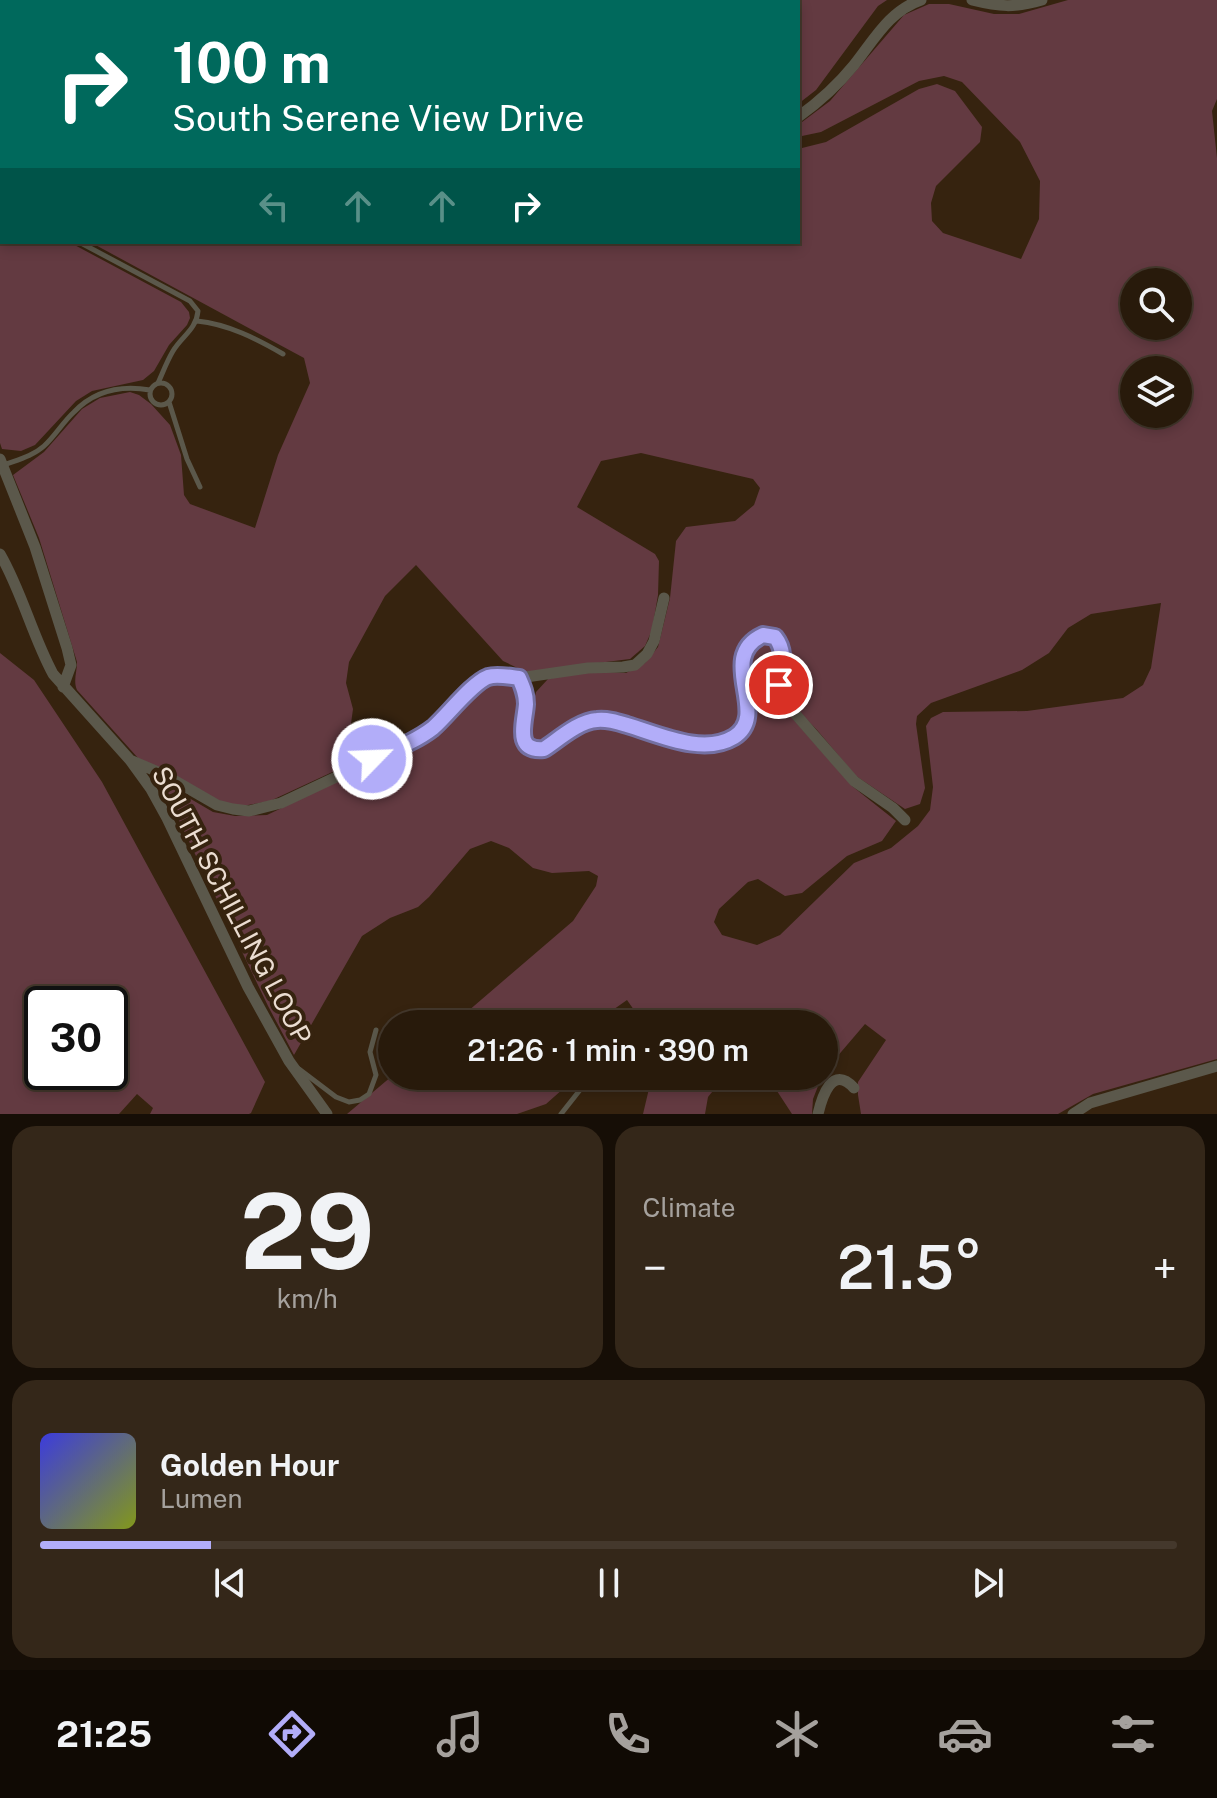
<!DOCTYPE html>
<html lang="en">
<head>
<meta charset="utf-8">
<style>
  :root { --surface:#281a0b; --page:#342719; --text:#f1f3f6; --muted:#a5a19d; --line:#44382c; --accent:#b2adf9 }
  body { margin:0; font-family:"Public Sans",sans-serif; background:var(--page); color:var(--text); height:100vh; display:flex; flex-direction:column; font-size:30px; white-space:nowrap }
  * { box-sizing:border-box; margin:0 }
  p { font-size:26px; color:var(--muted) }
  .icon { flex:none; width:44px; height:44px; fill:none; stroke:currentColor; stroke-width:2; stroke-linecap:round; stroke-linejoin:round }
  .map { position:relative; height:1114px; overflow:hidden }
  .sheet { display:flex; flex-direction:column; gap:12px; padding:12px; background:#160e06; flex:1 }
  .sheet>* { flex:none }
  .top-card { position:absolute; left:0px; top:0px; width:800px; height:244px; box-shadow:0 4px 12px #0003,0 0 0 2px var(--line); background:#00695c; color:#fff; overflow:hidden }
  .controls { position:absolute; left:1120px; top:268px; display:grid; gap:16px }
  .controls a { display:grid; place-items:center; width:72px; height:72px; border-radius:50%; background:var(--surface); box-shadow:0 4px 12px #0003,0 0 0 2px var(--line); font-size:40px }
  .speed { position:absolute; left:24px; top:986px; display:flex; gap:16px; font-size:40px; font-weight:700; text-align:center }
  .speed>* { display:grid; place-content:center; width:104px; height:104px; border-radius:50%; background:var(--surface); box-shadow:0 4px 12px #0003,0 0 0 2px var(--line); line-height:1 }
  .speed .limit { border:4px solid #111; border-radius:12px; background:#fff; color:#111 }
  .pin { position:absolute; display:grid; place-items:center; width:68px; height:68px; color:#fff; margin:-34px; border:4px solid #fff; border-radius:50%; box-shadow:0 2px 8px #0007 }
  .me { position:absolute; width:88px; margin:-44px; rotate:66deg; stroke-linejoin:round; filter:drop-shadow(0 0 6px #0008) }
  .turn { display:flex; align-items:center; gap:28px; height:168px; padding:0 40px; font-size:36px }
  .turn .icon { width:104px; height:104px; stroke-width:2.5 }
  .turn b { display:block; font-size:56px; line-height:68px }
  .lanes { display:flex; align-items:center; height:76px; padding:0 40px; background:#0003; justify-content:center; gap:40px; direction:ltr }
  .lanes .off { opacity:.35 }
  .big { font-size:60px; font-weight:600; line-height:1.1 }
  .sheet .card { flex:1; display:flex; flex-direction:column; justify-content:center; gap:12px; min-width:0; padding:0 28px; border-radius:24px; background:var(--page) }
  .sheet .dial { align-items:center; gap:0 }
  .dial b { font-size:104px; line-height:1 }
  .song { display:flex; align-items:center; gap:24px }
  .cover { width:96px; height:96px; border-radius:12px; background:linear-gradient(135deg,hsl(240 70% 55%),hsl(70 70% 35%)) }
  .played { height:8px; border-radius:4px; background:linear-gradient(90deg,var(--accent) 15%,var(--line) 15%) }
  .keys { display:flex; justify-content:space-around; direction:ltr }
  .heat { display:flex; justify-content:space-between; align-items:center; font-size:44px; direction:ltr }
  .sheet .tiles { flex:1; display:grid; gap:12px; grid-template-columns:1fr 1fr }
  .card:last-child { grid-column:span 2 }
  .trip { position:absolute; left:378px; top:1010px; width:460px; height:80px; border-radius:40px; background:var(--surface); box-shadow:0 4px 12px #0003,0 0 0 2px var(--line); font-weight:600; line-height:80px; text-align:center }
  .dock { display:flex; height:128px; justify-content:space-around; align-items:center; background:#100a04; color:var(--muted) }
  .dock .icon { width:56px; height:56px }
  .dock .selected { color:var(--accent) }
  .dock b { font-size:36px; color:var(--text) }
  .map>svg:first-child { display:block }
  .green { fill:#633a41; fill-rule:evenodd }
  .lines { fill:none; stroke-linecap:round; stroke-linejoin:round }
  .service { stroke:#5b584b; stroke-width:5 }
  .minor { stroke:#5b584b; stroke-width:11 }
  .route-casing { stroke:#7470a2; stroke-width:20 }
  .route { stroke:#b2adf9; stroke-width:14 }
  .labels { text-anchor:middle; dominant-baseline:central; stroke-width:8; stroke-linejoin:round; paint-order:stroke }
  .street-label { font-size:26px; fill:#ebddd1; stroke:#36230f }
</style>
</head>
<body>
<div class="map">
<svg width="1217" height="1114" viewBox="0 0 1217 1114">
  <rect width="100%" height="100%" fill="#36230f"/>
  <path class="green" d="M516,0H887L878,6L816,90L798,104V2H515Z
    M1068,0H1217V99L1212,111L1217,158V1059L1093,1094L1058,1114H861L858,1095V1082L886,1040L865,1024L824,1072V1024H650L641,1020L627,1000L593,1024H453L573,921L596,886L598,876L589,871L552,873L533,868L509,848L491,841L470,849L429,897L418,907L390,918L362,936L294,1055L268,1006L160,781L213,812L235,816L267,815L424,740L482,688C490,683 502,680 511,685C532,696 513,724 518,742C520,747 525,753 530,755C551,763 577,722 601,724C639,727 682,758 720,748C735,744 753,734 754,717C754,711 751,704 750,698C745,678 742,649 766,641C785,650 775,666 775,683C775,689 778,696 779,703L852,786L896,821L882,841L847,856L802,893L785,896L758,879L748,882L719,909L714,922L722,935L757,945L780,935L854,863L891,848L918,826L930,810L933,787L926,726L931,718L943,712L1027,711L1123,698L1143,685L1151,668L1161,603L1091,614L1068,628L1049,653L1022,670L931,703L917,716L916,724L925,788L920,804L905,809L856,776L817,730L786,698L782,685L787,657L786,639L772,628L757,630L743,645L737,668L745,713L739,726L724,737L707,741L688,739L613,717L543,744L531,741L525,732L536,692L548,679L588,671L626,673L645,663L658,647L670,598L676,541L686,527L735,521L754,505L760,488L753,479L641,453L601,461L577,507L655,554L659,561L658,595L652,630L645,646L630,659L526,672L503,661L416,565L385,596L349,662L346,683L353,709L350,731L341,768L270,801L243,806L228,804L206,795L138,758L77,690C73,681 77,672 77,662L39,538L13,475L44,452L82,409L100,398L130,392L139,395L151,404L170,425L181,455L184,495L190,504L255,528L278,455L310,383L304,358L90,242H798V149L826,142L919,89L937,84L955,91L982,127L980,142L936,186L931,203L932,221L943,233L1021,259L1039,219L1040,181L1020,142L962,82L944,76L919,81L821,132L802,136L798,133V125L830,101L904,15L929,4H949L994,14H1019ZM1134,282H1178V326H1134ZM1134,370H1178V414H1134Z
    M0,215H2V242H69L181,302L189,312L190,318L187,325L169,345L154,371L143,380L92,391L76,401L35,445L21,451L2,449L0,443Z
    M0,653L34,680L102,782L265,1082L251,1113L249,1114H150L153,1108L137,1094L119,1114H0ZM42,1004H110V1072H42Z
    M392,1076H566L563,1089L546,1104L517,1114H347Z
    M652,1076H725L708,1097L705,1114H643Z
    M743,1076H822L813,1099L812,1114H792L777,1091Z"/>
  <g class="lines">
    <path class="service" d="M57,2L59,0
      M0,203L2,204
      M79,242L190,301L198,311C196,330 182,336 173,351C167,361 163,372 158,383
      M197,321C228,324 257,339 283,354
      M150 394a11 11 0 1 1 22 0a11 11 0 1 1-22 0Z
      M169,402L187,459L200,487
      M4,465C17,460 33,456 44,446C55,436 63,422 74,412C95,390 121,385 150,390
      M299,1069L336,1097L349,1102L360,1100L369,1094L376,1075L370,1052L376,1030
      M561,1114L591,1076"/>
    <path class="minor" d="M469,0L470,2
      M972,0C1000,7 1014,8 1042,0
      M107,2L108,0
      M506,2L507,0
      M798,117C819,102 837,86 854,65C874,40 889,11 921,0
      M0,197L2,193
      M0,459L35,547L67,648L71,665L63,687
      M0,554C22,592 32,635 53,674L130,760L151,789L167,818L248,987L289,1061L327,1114
      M519,678C523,687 526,694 526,704C525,722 513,752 544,749C559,739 579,721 597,720C608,719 617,722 627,725C656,733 693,751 723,742C773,727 727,677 749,646C754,638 761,636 770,635C795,648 773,677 784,701L854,781L893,808L905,820
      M130,760L165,775L217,805L233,809L249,811L281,803L419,738L434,727L478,684L488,677L498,676L519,678L588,668L623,667L635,665L647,654L654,641L664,598
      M818,1114C822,1097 832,1064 854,1088
      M1073,1114L1090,1103L1217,1066"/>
  </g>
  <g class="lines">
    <defs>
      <path id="route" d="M372,759C392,750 415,742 433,728C447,716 472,683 488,677C497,674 510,677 519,678C523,687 526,694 526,704C525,722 513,752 544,749C559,739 579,721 597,720C608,719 617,722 627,725C658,734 703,756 734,737C771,714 715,657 763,635L775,637C787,652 781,668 779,685"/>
    </defs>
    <use href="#route" class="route-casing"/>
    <use href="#route" class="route"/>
  </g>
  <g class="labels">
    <g class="street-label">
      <text transform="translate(232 905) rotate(62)">SOUTH SCHILLING LOOP</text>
    </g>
  </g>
</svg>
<div class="controls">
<a><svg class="icon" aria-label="search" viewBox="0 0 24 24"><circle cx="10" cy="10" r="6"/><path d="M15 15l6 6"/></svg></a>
<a><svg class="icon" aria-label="layers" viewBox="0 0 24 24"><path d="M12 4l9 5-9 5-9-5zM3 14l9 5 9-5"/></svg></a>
</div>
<div class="speed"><div class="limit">30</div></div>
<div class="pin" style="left:779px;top:685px;background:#d93025"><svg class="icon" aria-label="arrive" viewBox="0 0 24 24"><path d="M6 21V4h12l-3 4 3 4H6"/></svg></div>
<svg class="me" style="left:372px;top:759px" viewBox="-20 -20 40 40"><circle r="17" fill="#b2adf9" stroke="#fff" stroke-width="3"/><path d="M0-11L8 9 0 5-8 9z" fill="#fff"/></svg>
<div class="trip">21:26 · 1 min · 390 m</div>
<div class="top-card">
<div class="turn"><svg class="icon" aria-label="right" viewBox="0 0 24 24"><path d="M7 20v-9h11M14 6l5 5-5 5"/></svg><div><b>100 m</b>South Serene View Drive</div></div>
<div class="lanes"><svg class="icon off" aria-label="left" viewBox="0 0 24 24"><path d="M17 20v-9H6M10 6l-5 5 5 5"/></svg><svg class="icon off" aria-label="ahead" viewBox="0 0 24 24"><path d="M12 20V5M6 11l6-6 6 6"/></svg><svg class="icon off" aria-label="ahead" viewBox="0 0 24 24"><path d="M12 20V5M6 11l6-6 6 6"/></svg><svg class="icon" aria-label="right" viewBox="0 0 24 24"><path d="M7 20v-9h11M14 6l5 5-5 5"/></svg></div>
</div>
</div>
<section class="sheet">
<div class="tiles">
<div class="card dial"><b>29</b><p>km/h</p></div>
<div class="card"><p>Climate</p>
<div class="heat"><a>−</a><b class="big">21.5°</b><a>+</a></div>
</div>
<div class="card">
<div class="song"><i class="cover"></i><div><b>Golden Hour</b><p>Lumen</p></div></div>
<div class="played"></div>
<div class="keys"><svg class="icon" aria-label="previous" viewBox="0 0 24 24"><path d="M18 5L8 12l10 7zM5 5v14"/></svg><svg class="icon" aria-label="pause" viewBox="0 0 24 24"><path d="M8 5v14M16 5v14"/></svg><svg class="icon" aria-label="next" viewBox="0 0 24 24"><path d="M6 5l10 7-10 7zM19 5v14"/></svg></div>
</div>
</div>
</section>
<nav class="dock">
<b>21:25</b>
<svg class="icon selected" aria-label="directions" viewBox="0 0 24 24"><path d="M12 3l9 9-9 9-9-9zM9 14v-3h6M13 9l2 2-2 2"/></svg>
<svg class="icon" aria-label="music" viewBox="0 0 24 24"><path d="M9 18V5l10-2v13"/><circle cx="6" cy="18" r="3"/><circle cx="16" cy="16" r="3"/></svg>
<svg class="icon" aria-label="phone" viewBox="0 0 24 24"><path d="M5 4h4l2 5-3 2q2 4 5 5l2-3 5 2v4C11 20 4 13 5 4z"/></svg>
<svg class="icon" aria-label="climate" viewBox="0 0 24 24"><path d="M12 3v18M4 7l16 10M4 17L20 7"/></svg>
<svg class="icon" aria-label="car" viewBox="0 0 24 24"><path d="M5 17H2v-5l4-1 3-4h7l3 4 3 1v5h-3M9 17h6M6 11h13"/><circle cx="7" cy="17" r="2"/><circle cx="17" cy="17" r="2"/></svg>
<svg class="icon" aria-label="filters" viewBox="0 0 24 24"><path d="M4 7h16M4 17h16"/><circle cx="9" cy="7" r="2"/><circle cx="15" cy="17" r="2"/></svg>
</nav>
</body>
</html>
